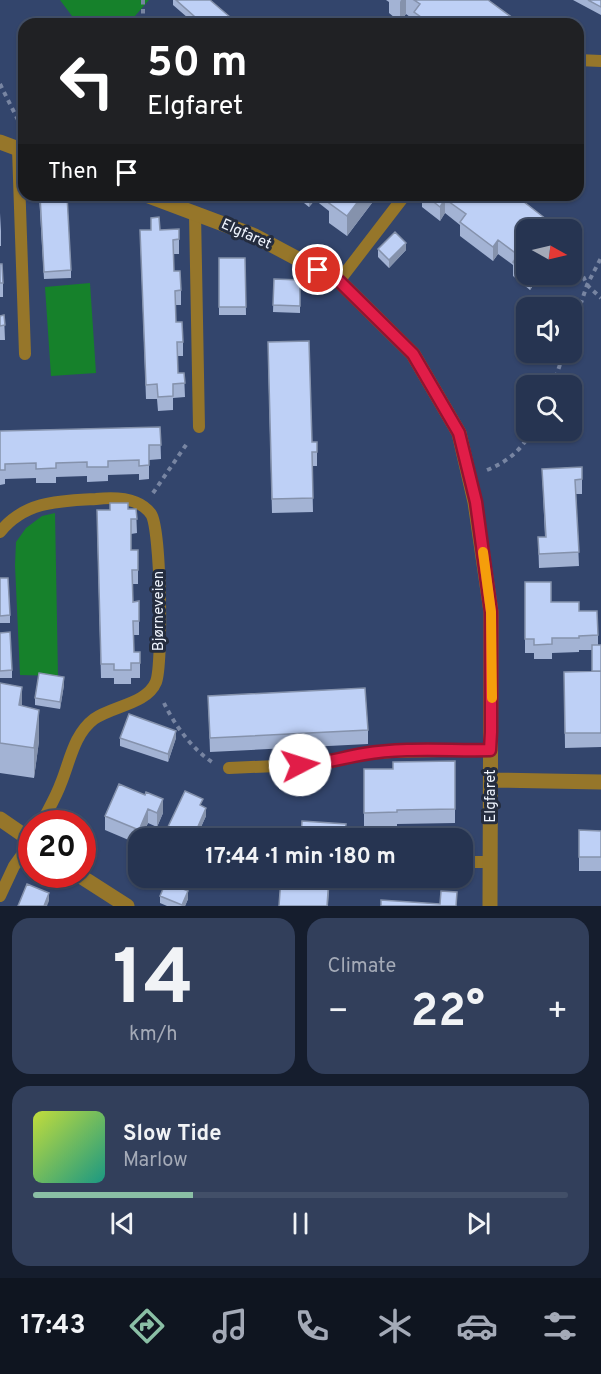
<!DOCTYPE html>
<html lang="en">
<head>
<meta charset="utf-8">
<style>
  :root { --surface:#263451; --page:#323f5b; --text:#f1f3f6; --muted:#a4aab7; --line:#424f68; --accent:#8abfa5 }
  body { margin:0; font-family:Overpass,sans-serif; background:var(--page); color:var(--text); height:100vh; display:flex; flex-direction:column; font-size:22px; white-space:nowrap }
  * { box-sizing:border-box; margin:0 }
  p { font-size:20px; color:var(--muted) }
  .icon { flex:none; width:33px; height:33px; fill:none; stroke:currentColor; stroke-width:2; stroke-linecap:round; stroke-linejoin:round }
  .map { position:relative; height:906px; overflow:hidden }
  .drawer { display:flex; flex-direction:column; gap:12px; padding:12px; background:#151d2d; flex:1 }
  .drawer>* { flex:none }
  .hud { position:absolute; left:18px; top:18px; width:566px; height:183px; border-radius:18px; box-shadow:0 2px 4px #0004,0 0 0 2px var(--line); background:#202124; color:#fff; overflow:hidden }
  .needle { width:39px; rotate:98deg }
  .fabs { position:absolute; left:516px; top:219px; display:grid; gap:12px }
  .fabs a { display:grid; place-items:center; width:66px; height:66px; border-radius:12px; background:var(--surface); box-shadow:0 2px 4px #0004,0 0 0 2px var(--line); font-size:30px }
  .speed { position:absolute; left:18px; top:810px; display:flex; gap:12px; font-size:30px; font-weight:700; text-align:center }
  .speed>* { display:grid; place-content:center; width:78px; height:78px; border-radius:50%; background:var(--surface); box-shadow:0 2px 4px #0004,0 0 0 2px var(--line); line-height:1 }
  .speed .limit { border:9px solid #d22; background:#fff; color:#111 }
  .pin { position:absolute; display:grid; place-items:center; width:51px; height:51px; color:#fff; margin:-26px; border:3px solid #fff; border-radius:50%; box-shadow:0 2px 6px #0007 }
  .me { position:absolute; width:66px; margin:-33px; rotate:85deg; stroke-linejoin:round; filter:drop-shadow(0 0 4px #0008) }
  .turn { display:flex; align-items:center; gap:21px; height:126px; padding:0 30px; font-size:27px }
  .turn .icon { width:78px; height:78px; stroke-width:2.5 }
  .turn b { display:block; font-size:42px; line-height:51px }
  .then { display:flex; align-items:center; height:57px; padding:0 30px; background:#0003; gap:12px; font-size:22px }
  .big { font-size:45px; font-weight:700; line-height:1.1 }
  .drawer .tile { flex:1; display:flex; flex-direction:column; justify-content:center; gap:9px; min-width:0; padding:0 21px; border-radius:18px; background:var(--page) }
  .drawer .dial { align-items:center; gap:0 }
  .dial b { font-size:78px; line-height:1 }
  .song { display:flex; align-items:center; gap:18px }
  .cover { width:72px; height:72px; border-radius:9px; background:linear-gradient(135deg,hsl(70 70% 55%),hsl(170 70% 35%)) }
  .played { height:6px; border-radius:3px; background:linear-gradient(90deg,var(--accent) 30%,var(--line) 30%) }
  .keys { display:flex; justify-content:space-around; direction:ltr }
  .heat { display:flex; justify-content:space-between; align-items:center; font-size:33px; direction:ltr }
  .drawer .tiles { flex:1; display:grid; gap:12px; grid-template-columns:1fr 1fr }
  .tile:last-child { grid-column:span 2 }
  .trip { position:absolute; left:128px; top:828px; width:345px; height:60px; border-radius:18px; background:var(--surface); box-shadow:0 2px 4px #0004,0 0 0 2px var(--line); font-weight:700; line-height:60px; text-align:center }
  .tabs { display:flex; height:96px; justify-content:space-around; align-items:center; background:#0f1520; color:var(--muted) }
  .tabs .icon { width:42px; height:42px }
  .tabs .current { color:var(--accent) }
  .tabs b { font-size:27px; color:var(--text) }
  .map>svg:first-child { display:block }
  .green { fill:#16812b }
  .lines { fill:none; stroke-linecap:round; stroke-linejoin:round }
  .path { stroke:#7885a2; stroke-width:4; stroke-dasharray:4.5 4.5; stroke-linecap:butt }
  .lane { stroke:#96762a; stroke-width:12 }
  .street { stroke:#96762a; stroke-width:15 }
  .wall { fill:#a3b3d4 }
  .shaded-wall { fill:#8592ac }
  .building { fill:#bed0f6; stroke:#8592ac; stroke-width:1.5 }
  .route-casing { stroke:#92132f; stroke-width:15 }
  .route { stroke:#e11d48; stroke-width:10 }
  .slow { stroke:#f59e0b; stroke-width:10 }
  .labels { text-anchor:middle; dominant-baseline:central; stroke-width:6; stroke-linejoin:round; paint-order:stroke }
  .street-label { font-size:15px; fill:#eff4fe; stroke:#242c3e }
</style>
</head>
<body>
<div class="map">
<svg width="601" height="906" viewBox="0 0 601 906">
  <rect width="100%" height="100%" fill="#33456c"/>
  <path class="green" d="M60,0H149L128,24H78Z
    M90,283L96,373L51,376L45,287Z
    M55,513L58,676L20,675L15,565L16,542L26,528L42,516Z"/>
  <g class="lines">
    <path class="path" d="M143,0V24
      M0,84L21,126
      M572,252L587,285L601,298
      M572,330L587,285L601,258
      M553,386L564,352
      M487,470C507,462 522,450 532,430
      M153,493L188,442
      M164,703C174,724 192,749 212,762"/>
    <path class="lane" d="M578,60L601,61
      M18,149L25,354
      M195,213L199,427
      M339,281L405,195
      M0,532C25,501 59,501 96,499C114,497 139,497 151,514C161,529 163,664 156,682C147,704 112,706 94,719C74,734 70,761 61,783C56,797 48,810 41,824
      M229,768L323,764L364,754L391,752L490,750
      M462,862H490
      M0,896L14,866L32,841"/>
    <path class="street" d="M0,142L24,151
      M146,195L255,236L339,281L413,354L459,433L475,502L491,612L490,906
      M491,780L601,782
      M0,819L32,841
      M77,874L127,906"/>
  </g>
  <path class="wall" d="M173,0H210L237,24H195L173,5Z
    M386,0H488L521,24H414V20L406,14L400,22L389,13V2Z
    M573,0H601V15Z
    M39,195L71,270V278L44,279Z
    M294,195H378L347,236L329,223V211L315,200L309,207Z
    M422,195H515L526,230V274H541L530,290L513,276V265L498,254L493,261L460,236V225L445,213L440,221L422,207Z
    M0,213L1,231V246H0Z
    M151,218L160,230L179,229V254H174V271L181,290V305H175L176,322L183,342V356H178V373H184L185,397L173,398V410L158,411L157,399H146L140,230H151Z
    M378,249L406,250L389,268L378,257Z
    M219,258H245L246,315H219Z
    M0,264L3,283V297H0Z
    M274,279L300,280V313L273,312Z
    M4,315L5,340H0V316Z
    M268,356L312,442H317V466H312L313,512L272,513Z
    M160,427L161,459L149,460V479L139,480V474L108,475V481L87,482V476L56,477V483H36V478L5,479V484L0,485V431Z
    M582,467V494H576L579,566L539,568L538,537H545L542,469Z
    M128,509H136L137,533L131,534V550L138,570V584H132L133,602L139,601V635H133L134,652H140V678H131V684H114V678H101L97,524Z
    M0,578L10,615V623H0Z
    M525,582L551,602L579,611L598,635V645H601V747L565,748L564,672L592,671V650H579V652L552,653V659H534V653H525Z
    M0,633L12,670V678H0Z
    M0,683L22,706L39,741L34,778L0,773Z
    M64,685L60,709L35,705V698Z
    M208,696L368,730V744L210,752Z
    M120,738H176L168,762L120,746Z
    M455,761V823L397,824V827H364V769H393Z
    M119,784L163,813L157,827L148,823L141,838H138V844L105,830V816Z
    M203,807L206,816L196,838H166V831Z
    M579,830L601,831V871H579Z
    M160,896L188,899L185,906H167L160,903Z"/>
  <path class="shaded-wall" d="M401,0H406V14L400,22V2Z
    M309,195H315V200L309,207Z
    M363,195H378L347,236V216Z
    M445,199V213L440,221V207Z
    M498,240V254L493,261V247Z
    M406,243V250L389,268V260Z
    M531,274H541L530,290V275Z
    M64,677V685L60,709V702Z
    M22,687V717L19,705Z
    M39,710V741L34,778V748Z
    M176,731V738L168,762V754Z
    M163,799V813L157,827V813Z
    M206,808V816L196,838H193Z
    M148,809V823L141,838H139V830Z
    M329,878H330L328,906H327Z
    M188,891V899L185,906H182Z
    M49,893V901L47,906H44Z"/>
  <path class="building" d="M176,0H210L237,23L203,24Z
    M414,0H488L521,24H447L441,20L438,24H431L414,12L420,4Z
    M588,0H601V7Z
    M40,195H67L71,270L44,272Z
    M334,195H363L347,216L329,203L335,196Z
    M425,195H515L560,230H526V273L513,262L518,255L498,240L493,247L460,222L466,214L445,199L440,207Z
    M159,217L160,230L179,229V239L173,240L174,271H180L181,290L175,291L176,322H182L183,342H177L178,373H184L185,383L173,384V396L158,397L157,384L146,385L140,230H151V218Z
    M395,232L406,243L389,260L378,249Z
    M219,258H245L246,307H219Z
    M0,264H2L3,283H0Z
    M274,279L300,280V306L273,305Z
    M4,315L5,325L0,326V316Z
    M309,341L312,442H317V452H312L313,498L272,499L268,342Z
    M160,427L161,445H149V465L139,466V460L108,461V467H87V462L56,463V468L36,469V463L5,464V470H0V431Z
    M582,467V479L575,480L579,552L539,554L538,537H546L542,469Z
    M110,503H128V509H136L137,519H131V550H138V570H132L133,602L139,601V621H133L134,652H140V663H131V670H114V664H101L97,510H110Z
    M0,578H8L10,615L0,616Z
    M525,582H551V602H579V611H597L598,635L579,636V638H552V644L534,645V639H525Z
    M10,632L12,670L0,671V633Z
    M592,645H601V671H592Z
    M601,671V733H565L564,672Z
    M39,673L64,677L60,702L35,698Z
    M0,683L22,687L19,705L39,710L34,748L0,743Z
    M365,688L368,730L210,738L208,696Z
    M129,714L176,731L168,754L120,738Z
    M455,761V809L397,810V812L364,813V769H393V762Z
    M119,784L145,795L146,792L163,799L157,813L148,809L139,830L105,816Z
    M185,791L203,799L200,805L206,808L193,838H183L166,831Z
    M302,821L346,824L344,838H301Z
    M579,830L601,831V857H579Z
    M281,878H329L327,906H279Z
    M166,882L188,891L182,905L160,896Z
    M27,884L49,893L44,906H18Z
    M441,891L457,892L456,906H381V900L440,904Z"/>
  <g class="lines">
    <defs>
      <path id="route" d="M300,765C324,764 341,758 364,754C405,747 449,751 490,750L491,732V612L476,502L459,433L413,354L339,281L318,270"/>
    </defs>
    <use href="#route" class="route-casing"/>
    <use href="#route" class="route"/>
    <path class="slow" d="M483,552L491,612L492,698"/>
  </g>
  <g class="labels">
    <g class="street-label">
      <text transform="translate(246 235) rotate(24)">Elgfaret</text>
      <text transform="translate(159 611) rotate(-90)">Bjørneveien</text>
      <text transform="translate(491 796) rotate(-90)">Elgfaret</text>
    </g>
  </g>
</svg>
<div class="fabs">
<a><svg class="needle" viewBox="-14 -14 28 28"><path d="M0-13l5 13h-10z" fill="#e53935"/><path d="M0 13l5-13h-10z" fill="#a4aab7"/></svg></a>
<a><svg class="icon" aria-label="sound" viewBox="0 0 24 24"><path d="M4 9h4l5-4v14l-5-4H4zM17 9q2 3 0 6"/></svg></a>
<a><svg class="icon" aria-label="search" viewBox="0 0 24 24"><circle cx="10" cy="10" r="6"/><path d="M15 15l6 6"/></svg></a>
</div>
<div class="speed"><div class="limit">20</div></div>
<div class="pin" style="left:318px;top:270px;background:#d93025"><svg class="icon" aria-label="arrive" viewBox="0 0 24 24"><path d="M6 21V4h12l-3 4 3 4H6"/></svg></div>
<svg class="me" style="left:300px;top:765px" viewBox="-20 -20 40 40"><circle r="19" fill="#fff"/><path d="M0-13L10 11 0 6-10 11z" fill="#e11d48"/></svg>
<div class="trip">17:44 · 1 min · 180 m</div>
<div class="hud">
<div class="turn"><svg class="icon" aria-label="left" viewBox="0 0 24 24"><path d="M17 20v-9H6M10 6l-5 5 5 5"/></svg><div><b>50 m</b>Elgfaret</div></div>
<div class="then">Then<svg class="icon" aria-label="arrive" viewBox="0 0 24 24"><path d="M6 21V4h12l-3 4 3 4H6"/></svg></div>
</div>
</div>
<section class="drawer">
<div class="tiles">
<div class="tile dial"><b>14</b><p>km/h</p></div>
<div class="tile"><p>Climate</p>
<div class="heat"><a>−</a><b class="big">22°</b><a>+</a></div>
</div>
<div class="tile">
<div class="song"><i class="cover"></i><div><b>Slow Tide</b><p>Marlow</p></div></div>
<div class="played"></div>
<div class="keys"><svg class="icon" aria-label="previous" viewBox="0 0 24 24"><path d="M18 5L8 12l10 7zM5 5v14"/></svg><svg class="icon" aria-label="pause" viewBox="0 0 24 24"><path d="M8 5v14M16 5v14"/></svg><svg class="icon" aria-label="next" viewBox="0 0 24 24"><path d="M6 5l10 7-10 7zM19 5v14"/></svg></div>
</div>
</div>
</section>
<nav class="tabs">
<b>17:43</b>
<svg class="icon current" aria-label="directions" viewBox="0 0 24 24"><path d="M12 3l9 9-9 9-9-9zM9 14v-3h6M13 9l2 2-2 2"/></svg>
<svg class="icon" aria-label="music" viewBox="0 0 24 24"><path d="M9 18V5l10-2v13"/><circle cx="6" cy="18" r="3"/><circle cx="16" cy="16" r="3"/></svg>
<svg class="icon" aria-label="phone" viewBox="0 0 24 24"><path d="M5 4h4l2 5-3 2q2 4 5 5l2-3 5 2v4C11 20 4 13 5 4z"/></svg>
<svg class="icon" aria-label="climate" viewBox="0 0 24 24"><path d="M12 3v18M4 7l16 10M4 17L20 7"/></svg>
<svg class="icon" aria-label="car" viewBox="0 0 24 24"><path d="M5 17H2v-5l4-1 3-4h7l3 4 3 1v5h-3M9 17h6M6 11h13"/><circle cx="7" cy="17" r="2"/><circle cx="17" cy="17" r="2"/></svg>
<svg class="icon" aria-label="filters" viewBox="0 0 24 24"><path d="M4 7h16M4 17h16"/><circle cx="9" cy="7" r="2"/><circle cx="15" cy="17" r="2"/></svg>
</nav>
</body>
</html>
